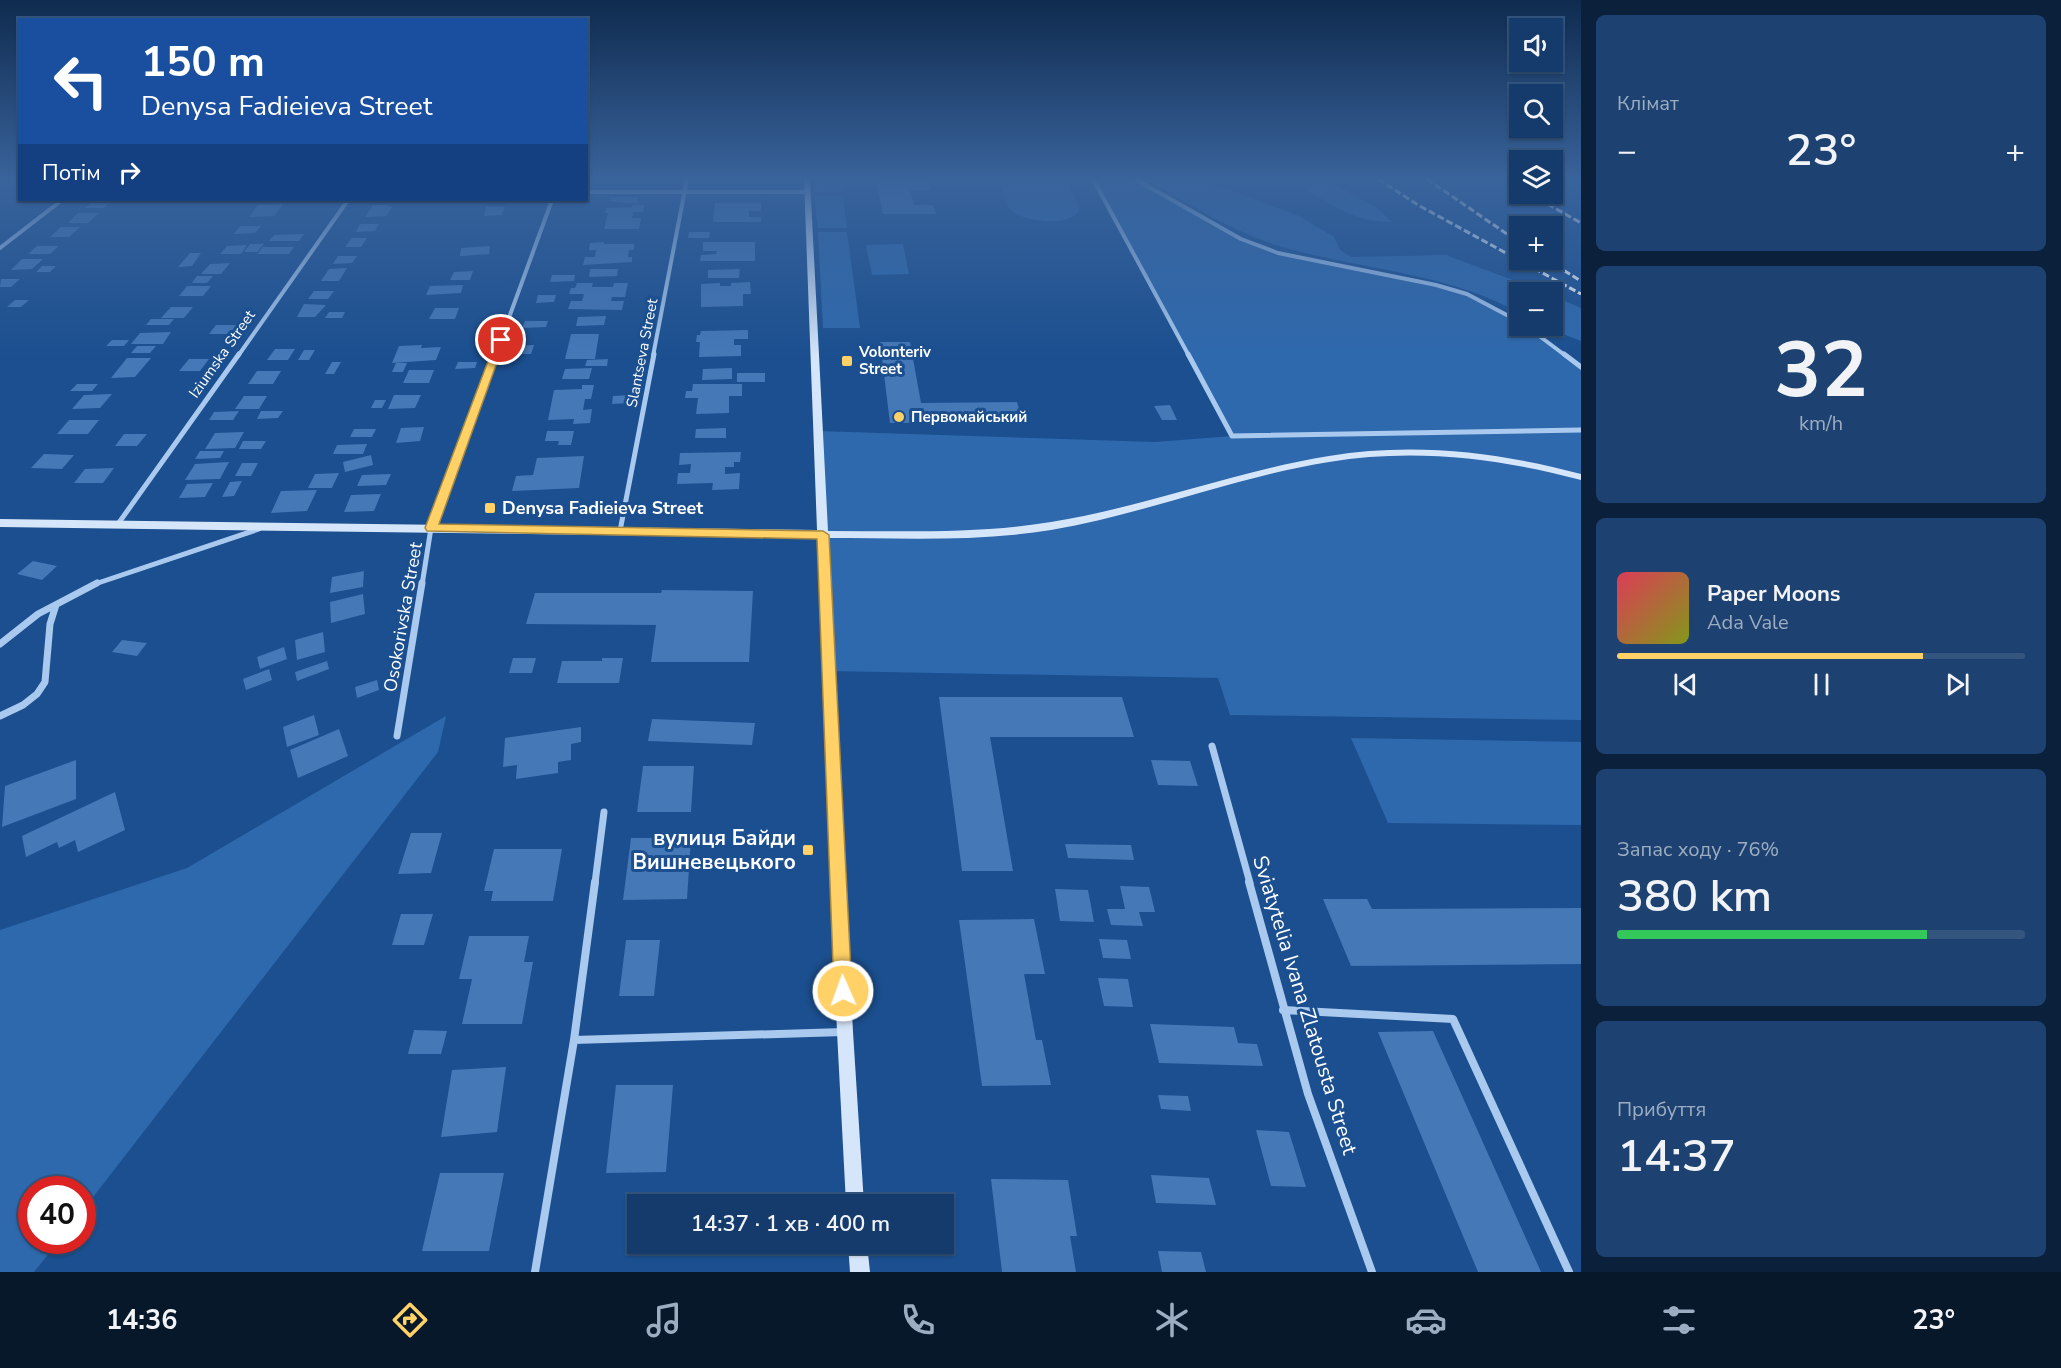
<!DOCTYPE html>
<html lang="uk">
<head>
<meta charset="utf-8">
<style>
  :root { --surface:#143b6b; --page:#1d4271; --text:#f1f3f6; --muted:#9dadc1; --line:#33557e; --accent:#ffd166 }
  body { margin:0; font-family:"Nunito Sans",sans-serif; background:var(--page); color:var(--text); height:100vh; display:flex; flex-direction:column; font-size:22px; white-space:nowrap }
  * { box-sizing:border-box; margin:0 }
  p { font-size:20px; color:var(--muted) }
  .icon { flex:none; width:33px; height:33px; fill:none; stroke:currentColor; stroke-width:2; stroke-linecap:round; stroke-linejoin:round }
  .map { position:relative; flex:1; overflow:hidden }
  .side { display:flex; flex-direction:column; gap:15px; padding:15px; background:#0b203b; width:480px }
  .side>* { flex:none }
  .banner { position:absolute; left:18px; top:18px; width:570px; height:183px; border-radius:0px; box-shadow:0 2px 4px #0004,0 0 0 2px var(--line); background:#1a4fa0; color:#fff; overflow:hidden }
  .fabs { position:absolute; left:1509px; top:18px; display:grid; gap:12px }
  .fabs a { display:grid; place-items:center; width:54px; height:54px; border-radius:0px; background:var(--surface); box-shadow:0 2px 4px #0004,0 0 0 2px var(--line); font-size:30px }
  .speed { position:absolute; left:18px; top:1176px; display:flex; gap:12px; font-size:30px; font-weight:700; text-align:center }
  .speed>* { display:grid; place-content:center; width:78px; height:78px; border-radius:50%; background:var(--surface); box-shadow:0 2px 4px #0004,0 0 0 2px var(--line); line-height:1 }
  .speed .limit { border:9px solid #d22; background:#fff; color:#111 }
  .pin { position:absolute; display:grid; place-items:center; width:51px; height:51px; color:#fff; margin:-26px; border:3px solid #fff; border-radius:50%; box-shadow:0 2px 6px #0007 }
  .me { position:absolute; width:66px; margin:-33px; rotate:358deg; stroke-linejoin:round; filter:drop-shadow(0 0 4px #0008) }
  .turn { display:flex; align-items:center; gap:21px; height:126px; padding:0 24px; font-size:27px }
  .turn .icon { width:78px; height:78px; stroke-width:2.5 }
  .turn b { display:block; font-size:42px; line-height:51px }
  .then { display:flex; align-items:center; height:57px; padding:0 24px; background:#0003; gap:12px; font-size:22px }
  .big { font-size:45px; font-weight:600; line-height:1.1 }
  .side .card { flex:1; display:flex; flex-direction:column; justify-content:center; gap:9px; min-width:0; padding:0 21px; border-radius:9px; background:var(--page) }
  .side .dial { align-items:center; gap:0 }
  .dial b { font-size:78px; line-height:1 }
  .song { display:flex; align-items:center; gap:18px }
  .cover { width:72px; height:72px; border-radius:9px; background:linear-gradient(135deg,hsl(350 70% 55%),hsl(70 70% 35%)) }
  .played { height:6px; border-radius:3px; background:linear-gradient(90deg,var(--accent) 75%,var(--line) 75%) }
  .keys { display:flex; justify-content:space-around; direction:ltr }
  .heat { display:flex; justify-content:space-between; align-items:center; font-size:33px; direction:ltr }
  .charge { height:9px; border-radius:4px; background:linear-gradient(90deg,#34c759 76%,var(--line) 0) }
  .trip { position:absolute; left:627px; top:1194px; width:327px; height:60px; border-radius:0px; background:var(--surface); box-shadow:0 2px 4px #0004,0 0 0 2px var(--line); font-weight:600; line-height:60px; text-align:center }
  .dock { display:flex; height:96px; justify-content:space-around; align-items:center; background:#08182b; color:var(--muted) }
  .dock .icon { width:42px; height:42px }
  .dock .current { color:var(--accent) }
  .dock b { font-size:27px; color:var(--text) }
  main { display:flex; flex:1; min-height:0 }
  .map>svg:first-child { display:block }
  .green { fill:#2e69ad }
  .building { fill:#4478b7 }
  .lines { fill:none; stroke-linecap:round; stroke-linejoin:round }
  .street-far3 { stroke:#a9c9ee; stroke-width:4 }
  .street-far2 { stroke:#a9c9ee; stroke-width:5 }
  .street-far1 { stroke:#a9c9ee; stroke-width:7 }
  .street { stroke:#a9c9ee; stroke-width:8 }
  .secondary { fill:#d6e6fa; fill-rule:evenodd }
  .rail { stroke:#fff; stroke-width:3; stroke-dasharray:7 3; stroke-linecap:butt }
  .route { fill:#ffd166; stroke:#a68842; stroke-width:1.5 }
  .poi-dot { fill:#ffd166; stroke:#1b4f8f; stroke-width:2 }
  .labels { text-anchor:middle; dominant-baseline:central; stroke-width:6; stroke-linejoin:round; paint-order:stroke }
  .far-poi-label { font-size:15px; font-weight:bold; fill:#fff; stroke:#1b4f8f; text-anchor:start }
  .far-street-label { font-size:15px; fill:#fff; stroke:#1b4f8f }
  .poi-label { font-size:18px; font-weight:bold; fill:#fff; stroke:#1b4f8f; text-anchor:start }
  .street-label { font-size:18px; fill:#fff; stroke:#1b4f8f }
  .near-poi-label { font-size:21px; font-weight:bold; fill:#fff; stroke:#1b4f8f; text-anchor:end }
  .near-street-label { font-size:21px; fill:#fff; stroke:#1b4f8f }
</style>
</head>
<body>
<main>
<div class="map">
<svg width="1581" height="1272" viewBox="0 0 1581 1272">
  <rect width="100%" height="100%" fill="#1b4f8f"/>
  <path class="green" d="M814,179H843L844,191L814,192Z
    M998,179H1066L1079,205V211C1069,227 1024,222 1011,210C1004,204 1002,188 998,179Z
    M1093,179H1135L1241,239L1278,253L1467,294L1519,322L1520,326H1526L1581,367V720L1230,715L1218,678L829,671L818,431L1155,442L1232,436Z
    M1146,179H1201L1299,216L1334,237L1340,250L1351,257L1446,255L1545,292H1520L1519,313C1449,273 1364,270 1286,248C1236,234 1191,205 1146,179Z
    M1292,179H1324L1376,207L1392,222C1354,223 1322,200 1292,179Z
    M814,196H843L847,228H818Z
    M818,232H847L860,328H823Z
    M903,244L909,274L872,275L866,245Z
    M1553,296L1581,308V341L1542,326H1552Z
    M446,716L438,752L83,1210L82,1190H32V1240L59,1241L34,1272H0V930L187,868Z
    M1351,738L1581,742V825L1388,823Z"/>
  <path class="building" d="M896,179L927,180L930,190H910L914,205H933L936,214H883L876,181Z
    M612,197H638L637,203H627L610,201Z
    M93,201H111L103,208H85Z
    M715,203H761V211H749V217H761V222H713Z
    M283,204L274,216L249,217L258,205Z
    M373,205H389L388,207H392L386,216L365,217Z
    M632,205H644L643,212H633L632,218H641L639,229H604L608,213H605L606,208L632,207Z
    M486,207H505L502,215L484,216Z
    M78,213H99L88,223H68Z
    M360,224H379L375,231L356,232Z
    M240,226H261L255,233L234,234Z
    M61,227H80L69,237H50Z
    M689,232H710L709,238H688Z
    M304,234L299,241H269L274,235Z
    M352,238H367L361,247H345Z
    M604,242V244H634V250H629L628,257H632V262L583,265L585,257H595L596,250H589L590,243Z
    M703,242H755V261H700L701,255L716,254L717,251H703Z
    M250,244H264L257,252H244Z
    M247,245L241,254H220L227,246Z
    M37,246H59L50,254H28Z
    M490,246L489,254L460,256L461,248Z
    M263,247H294L289,254H257Z
    M190,253H201L192,266L178,267Z
    M338,256H357L352,263L333,264Z
    M22,259H43L32,269L11,270Z
    M230,263L221,274H201L210,264Z
    M42,266H56L50,272H36Z
    M347,268L339,281H321L329,269Z
    M590,269H618L617,276L589,277Z
    M740,269L739,278H708V270Z
    M473,271L470,280H450L454,272Z
    M552,275H575L574,281L550,282Z
    M197,276H213L207,283H192Z
    M1,279H20L11,287H0Z
    M750,282L751,294H743V306L701,307V284L720,283V286H731V283Z
    M577,283H593L592,287H613L614,283H628L625,297H612L611,301H624L622,310L568,309L571,301H582L584,294H569L571,288H575Z
    M463,285L461,293L426,295L430,286Z
    M187,286H211L203,296H179Z
    M314,291H334L328,299H308Z
    M538,295H556L554,302L536,303Z
    M15,300H29L21,307H7Z
    M304,304L326,305L315,317H297Z
    M171,307H193L184,318H161Z
    M435,308H459L455,319H429Z
    M329,312H345L342,318H325Z
    M606,316L604,325L576,326L578,317Z
    M151,319H174L169,325H146Z
    M525,321H548L546,327L522,328Z
    M216,325H237L231,334H209Z
    M748,330V339H734V345H741V356L699,357L700,342H696L697,335H700L701,331Z
    M171,332L163,344H131L140,333Z
    M571,334H599L595,359H565Z
    M112,340H129L124,346H106Z
    M880,342H910L921,403L1017,402L1023,422L890,423Z
    M422,345L421,348L441,347L436,360L392,363L399,346Z
    M534,345L531,354H513L515,346Z
    M137,346H156L150,353H131Z
    M275,349H295L288,360H267Z
    M304,350H315L309,360H298Z
    M127,358H151L135,377L111,378Z
    M189,359H209L200,371H179Z
    M608,359L607,366H585L587,360Z
    M332,362H341L334,374H325Z
    M458,362H477L475,368L455,369Z
    M396,363H407L403,372H392Z
    M592,368L589,379H562L565,369Z
    M732,368V379L702,380L703,369Z
    M409,370H434L429,383H403Z
    M257,371H281L273,384H248Z
    M737,373H765V382H737Z
    M77,384H98L92,391H70Z
    M693,384H742V396H729V413L696,414L698,398H685L686,391H692Z
    M582,385H594L591,399H585L583,410L592,409L590,423L573,424L574,419L548,420L554,390L582,389Z
    M112,394L100,408L72,409L84,395Z
    M394,395H421L415,408L388,409Z
    M632,395L631,403L612,404L613,396Z
    M244,396H267L259,409H235Z
    M375,400H386L382,408H371Z
    M1170,405L1177,420H1162L1154,406Z
    M239,411L233,420H209L214,412Z
    M261,411H283L278,418L257,419Z
    M69,420H99L88,434H57Z
    M424,427L420,441L396,443L401,428Z
    M726,428V438H695L696,429Z
    M354,429H376L372,437H350Z
    M547,431H574L571,445H558L559,441H545Z
    M244,432L235,448L205,449L215,433Z
    M124,434H147L137,446H115Z
    M243,441H266L261,449H239Z
    M367,444L363,454H333L337,445Z
    M200,451H224L220,458L195,459Z
    M741,452L740,462H734V467H725V474L740,473L739,489L712,490L713,483L677,484L678,473H690L691,464L679,465L680,453Z
    M44,454L74,455L62,469L31,468Z
    M371,455L373,465L345,472L343,462Z
    M584,456L579,488L512,491L516,476L533,475L537,458Z
    M229,462L220,479L185,480L195,464Z
    M242,463H258L251,476H235Z
    M114,468L103,483H74L85,469Z
    M339,473L332,488H308L315,474Z
    M391,474L386,485L357,486L362,475Z
    M242,481L234,496L222,497L230,482Z
    M213,483L205,497L179,498L187,484Z
    M317,490L307,511L271,513L281,491Z
    M381,494L374,511L344,512L351,495Z
    M33,561L57,566L42,580L17,574Z
    M364,571L363,587L330,593L332,577Z
    M662,590L753,591L749,662H651L656,625L526,624L535,593H661Z
    M363,594L365,614L331,623L330,602Z
    M323,632L325,652L297,660L295,640Z
    M122,640L147,643L137,656L112,652Z
    M284,647L287,659L260,669L257,657Z
    M513,658H536L532,673H509Z
    M602,658H623L619,683H557L562,661H602Z
    M327,661L329,669L297,681L295,672Z
    M269,669L272,680L246,690L243,679Z
    M377,680L379,690L357,698L355,687Z
    M939,697H1122L1134,737H990L1013,871H962Z
    M314,715L319,735L287,747L283,727Z
    M652,719L755,723L752,745L648,741Z
    M581,727V742L571,744V760L558,762V773L516,779L517,765L503,767L505,738Z
    M339,729L348,756L298,778L290,750Z
    M76,760V799L2,827L5,786Z
    M1151,760L1190,761L1198,786L1158,785Z
    M643,766H694L691,812H637Z
    M115,792L125,830L78,852L75,840L59,848L57,842L26,857L22,836Z
    M411,833H442L431,873L398,874Z
    M631,838H691L687,899L623,900Z
    M1065,844L1131,845L1134,860L1068,858Z
    M494,849H562L553,901H491L493,891H484Z
    M1120,886L1149,887L1155,912H1139L1143,926L1111,925L1107,909H1125Z
    M1055,889L1088,890L1094,922L1060,921Z
    M1323,899H1367L1372,909L1581,908V964L1351,966Z
    M401,914H433L424,945H392Z
    M1034,919L1045,974H1024L1036,1040H1042L1051,1085L982,1086L959,920Z
    M469,936H529L524,962H533L522,1024H462L472,979H459Z
    M1099,939L1127,940L1131,959L1103,958Z
    M626,940H660L654,996H619Z
    M1098,978L1128,979L1133,1007L1104,1006Z
    M1150,1024L1234,1027L1238,1043L1257,1044L1263,1066L1159,1063Z
    M414,1030L447,1031L441,1054H408Z
    M1433,1031L1541,1272H1478L1378,1032Z
    M506,1067L497,1132L441,1137L452,1070Z
    M616,1085H673L666,1172L606,1173Z
    M1158,1095L1188,1096L1191,1111L1161,1109Z
    M1256,1130L1289,1132L1306,1187L1271,1186Z
    M440,1173H504L489,1251H422Z
    M1151,1175L1209,1178L1216,1205L1156,1203Z
    M991,1179L1068,1180L1077,1236H1070L1076,1272H1002Z
    M1158,1251L1201,1252L1206,1272H1162Z"/>
  <g class="lines">
    <path class="street-far3" d="M1093,179L1189,356
      M1135,179L1241,239L1278,253L1436,285L1467,294L1520,322
      M586,192H807
      M0,248L62,200
      M1526,326L1566,356
      M238,356L348,200
      M495,356L552,200
      M653,356L687,179"/>
    <path class="street-far2" d="M1188,354L1232,436L1581,430
      M1564,354L1581,367
      M118,524L239,354
      M620,531L654,354
      M92,585L259,529
      M422,585L431,528L495,354"/>
    <path class="street-far1" d="M0,644L38,614L97,583
      M0,716L23,705L37,694L45,682L50,624L56,605
      M397,736L422,583
      M1212,746L1250,883
      M595,883L604,812"/>
    <path class="street" d="M1249,882L1308,1094L1372,1272
      M1283,1010L1453,1019L1569,1272
      M574,1040L844,1032
      M535,1272L574,1040L595,882"/>
    <path class="secondary" d="M804,179H810L828,531C902,531 978,534 1051,522C1145,507 1235,471 1329,456C1414,442 1498,452 1581,474V480C1498,458 1414,448 1329,462C1235,477 1145,514 1051,530C978,542 902,538 828,538L853,1032L864,1204H846L837,1032L818,538L0,527V519L817,530Z
      M848,1244H867L870,1272H850Z"/>
    <path class="rail" d="M1378,179L1418,205L1581,294
      M1427,179L1520,243
      M1506,179L1520,187
      M1530,194L1581,223
      M1547,260L1581,281"/>
  </g>
  <linearGradient id="sky" x2="0" y2="1"><stop stop-color="#0f2b4f"/><stop offset="0.5" stop-color="#39639b"/><stop offset="1" stop-color="#39639b" stop-opacity="0"/></linearGradient>
  <rect width="1581" height="357" fill="url(#sky)"/>
  <path class="route" d="M501,337L505,340L439,524L823,531L829,535L852,991L849,997L843,1000L836,997L834,991L817,539L427,531L425,528L496,340Z"/>
  <g class="poi-dot">
    <rect x="841" y="355" width="12" height="12" rx="3"/>
    <circle cx="899" cy="417" r="6"/>
    <rect x="484" y="502" width="12" height="12" rx="3"/>
    <rect x="802" y="844" width="12" height="12" rx="3"/>
  </g>
  <g class="labels">
    <g class="far-poi-label">
      <text x="859" y="352">Volonteriv<tspan x="859" dy="17">Street</tspan></text>
      <text x="911" y="417">Первомайський</text>
    </g>
    <g class="far-street-label">
      <text transform="translate(642 353) rotate(-79)">Slantseva Street</text>
      <text transform="translate(222 354) rotate(-55)">Iziumska Street</text>
    </g>
    <g class="poi-label">
      <text x="502" y="508">Denysa Fadieieva Street</text>
    </g>
    <g class="street-label">
      <text transform="translate(403 617) rotate(-80)">Osokorivska Street</text>
    </g>
    <g class="near-poi-label">
      <text x="796" y="838">вулиця Байди<tspan x="796" dy="24">Вишневецького</tspan></text>
    </g>
    <g class="near-street-label">
      <text transform="translate(1305 1005) rotate(73)">Sviatytelia Ivana Zlatousta Street</text>
    </g>
  </g>
</svg>
<div class="fabs">
<a><svg class="icon" aria-label="sound" viewBox="0 0 24 24"><path d="M4 9h4l5-4v14l-5-4H4zM17 9q2 3 0 6"/></svg></a>
<a><svg class="icon" aria-label="search" viewBox="0 0 24 24"><circle cx="10" cy="10" r="6"/><path d="M15 15l6 6"/></svg></a>
<a><svg class="icon" aria-label="layers" viewBox="0 0 24 24"><path d="M12 4l9 5-9 5-9-5zM3 14l9 5 9-5"/></svg></a>
<a>+</a>
<a>−</a>
</div>
<div class="speed"><div class="limit">40</div></div>
<div class="pin" style="left:501px;top:340px;background:#d93025"><svg class="icon" aria-label="arrive" viewBox="0 0 24 24"><path d="M6 21V4h12l-3 4 3 4H6"/></svg></div>
<svg class="me" style="left:843px;top:991px" viewBox="-20 -20 40 40"><circle r="17" fill="#ffd166" stroke="#fff" stroke-width="3"/><path d="M0-11L8 9 0 5-8 9z" fill="#fff"/></svg>
<div class="trip">14:37 · 1 хв · 400 m</div>
<div class="banner">
<div class="turn"><svg class="icon" aria-label="left" viewBox="0 0 24 24"><path d="M17 20v-9H6M10 6l-5 5 5 5"/></svg><div><b>150 m</b>Denysa Fadieieva Street</div></div>
<div class="then">Потім<svg class="icon" aria-label="right" viewBox="0 0 24 24"><path d="M7 20v-9h11M14 6l5 5-5 5"/></svg></div>
</div>
</div>
<section class="side">
<div class="card"><p>Клімат</p>
<div class="heat"><a>−</a><b class="big">23°</b><a>+</a></div>
</div>
<div class="card dial"><b>32</b><p>km/h</p></div>
<div class="card">
<div class="song"><i class="cover"></i><div><b>Paper Moons</b><p>Ada Vale</p></div></div>
<div class="played"></div>
<div class="keys"><svg class="icon" aria-label="previous" viewBox="0 0 24 24"><path d="M18 5L8 12l10 7zM5 5v14"/></svg><svg class="icon" aria-label="pause" viewBox="0 0 24 24"><path d="M8 5v14M16 5v14"/></svg><svg class="icon" aria-label="next" viewBox="0 0 24 24"><path d="M6 5l10 7-10 7zM19 5v14"/></svg></div>
</div>
<div class="card"><p>Запас ходу · 76%</p><b class="big">380 km</b><div class="charge"></div></div>
<div class="card"><p>Прибуття</p><b class="big">14:37</b></div>
</section>
</main>
<nav class="dock">
<b>14:36</b>
<svg class="icon current" aria-label="directions" viewBox="0 0 24 24"><path d="M12 3l9 9-9 9-9-9zM9 14v-3h6M13 9l2 2-2 2"/></svg>
<svg class="icon" aria-label="music" viewBox="0 0 24 24"><path d="M9 18V5l10-2v13"/><circle cx="6" cy="18" r="3"/><circle cx="16" cy="16" r="3"/></svg>
<svg class="icon" aria-label="phone" viewBox="0 0 24 24"><path d="M5 4h4l2 5-3 2q2 4 5 5l2-3 5 2v4C11 20 4 13 5 4z"/></svg>
<svg class="icon" aria-label="climate" viewBox="0 0 24 24"><path d="M12 3v18M4 7l16 10M4 17L20 7"/></svg>
<svg class="icon" aria-label="car" viewBox="0 0 24 24"><path d="M5 17H2v-5l4-1 3-4h7l3 4 3 1v5h-3M9 17h6M6 11h13"/><circle cx="7" cy="17" r="2"/><circle cx="17" cy="17" r="2"/></svg>
<svg class="icon" aria-label="filters" viewBox="0 0 24 24"><path d="M4 7h16M4 17h16"/><circle cx="9" cy="7" r="2"/><circle cx="15" cy="17" r="2"/></svg>
<b>23°</b>
</nav>
</body>
</html>
